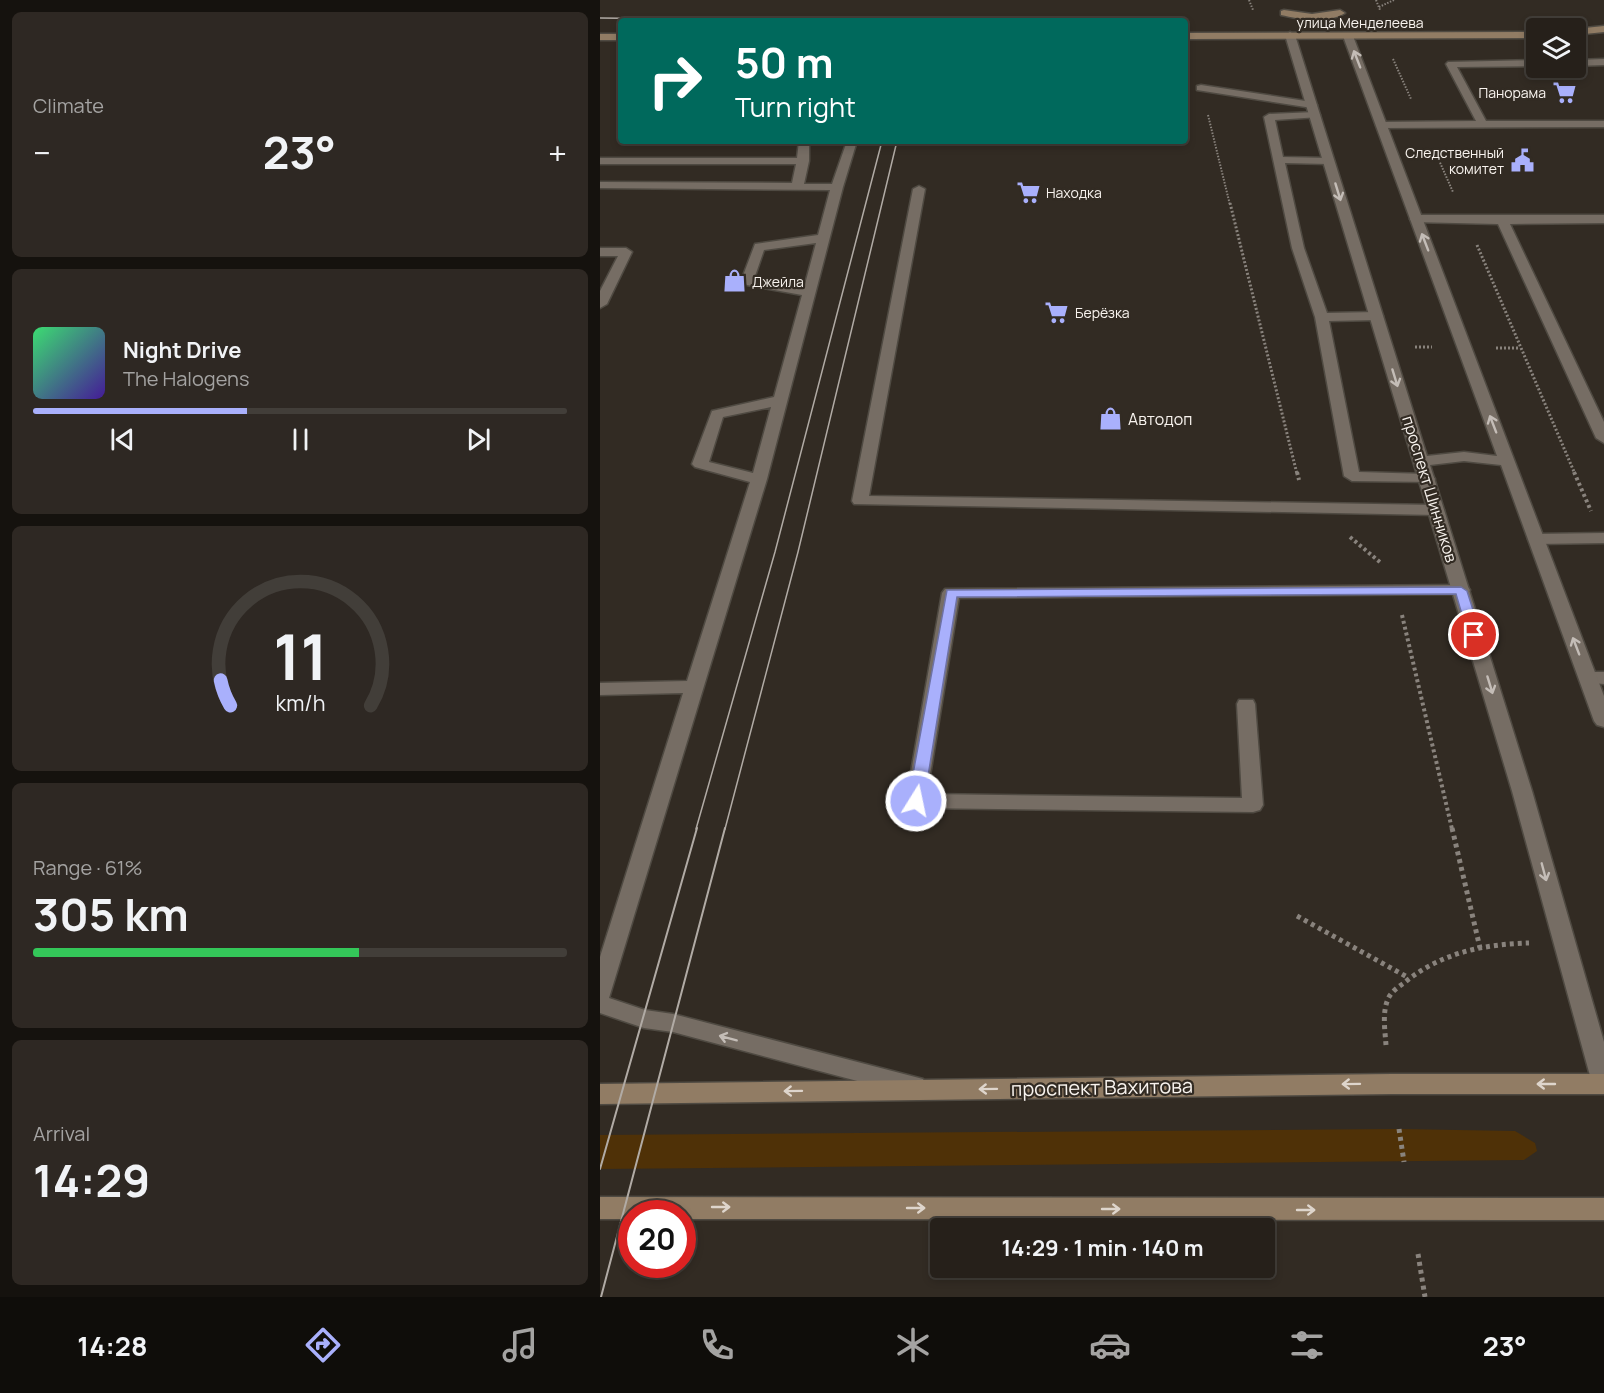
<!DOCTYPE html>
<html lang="en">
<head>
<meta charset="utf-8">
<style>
  :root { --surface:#26201a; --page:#2e2823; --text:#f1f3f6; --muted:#a4a3a2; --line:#423e39; --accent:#a9b0fc }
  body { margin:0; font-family:Manrope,sans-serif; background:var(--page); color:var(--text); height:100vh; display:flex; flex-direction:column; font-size:22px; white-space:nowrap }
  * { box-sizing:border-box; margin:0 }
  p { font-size:20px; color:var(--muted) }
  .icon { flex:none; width:33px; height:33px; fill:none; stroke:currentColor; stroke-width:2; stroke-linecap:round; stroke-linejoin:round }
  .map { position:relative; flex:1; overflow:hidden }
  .details { display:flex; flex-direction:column; gap:12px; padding:12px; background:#15120e; width:600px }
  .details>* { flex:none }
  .banner { position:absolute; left:18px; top:18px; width:570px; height:126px; border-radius:6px; box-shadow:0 3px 9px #0003,0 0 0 2px var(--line); background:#00695c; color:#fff; overflow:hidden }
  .controls { position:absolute; left:926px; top:18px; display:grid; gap:12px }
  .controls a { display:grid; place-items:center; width:60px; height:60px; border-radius:6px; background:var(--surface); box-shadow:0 3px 9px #0003,0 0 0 2px var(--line); font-size:30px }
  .speed { position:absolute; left:18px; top:1200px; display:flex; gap:12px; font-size:30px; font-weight:700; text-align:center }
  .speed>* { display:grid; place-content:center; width:78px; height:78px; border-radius:50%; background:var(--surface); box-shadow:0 3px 9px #0003,0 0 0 2px var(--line); line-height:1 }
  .speed .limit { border:9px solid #d22; background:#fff; color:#111 }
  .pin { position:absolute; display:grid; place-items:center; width:51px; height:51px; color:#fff; margin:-26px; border:3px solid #fff; border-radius:50%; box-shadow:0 2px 6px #0007 }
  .me { position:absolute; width:66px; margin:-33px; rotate:10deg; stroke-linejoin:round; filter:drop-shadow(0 0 4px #0008) }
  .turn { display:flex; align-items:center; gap:21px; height:126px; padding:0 18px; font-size:27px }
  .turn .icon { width:78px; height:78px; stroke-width:2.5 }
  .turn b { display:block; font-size:42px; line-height:51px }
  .big { font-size:45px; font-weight:700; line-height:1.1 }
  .details .widget { flex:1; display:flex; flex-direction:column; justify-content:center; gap:9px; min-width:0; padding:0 21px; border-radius:9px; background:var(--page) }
  .details .dial { align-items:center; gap:0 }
  .dial svg { height:156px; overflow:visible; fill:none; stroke:var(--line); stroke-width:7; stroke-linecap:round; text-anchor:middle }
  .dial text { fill:var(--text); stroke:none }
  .song { display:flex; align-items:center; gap:18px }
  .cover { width:72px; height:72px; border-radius:9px; background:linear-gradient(135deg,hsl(140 70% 55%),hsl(260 70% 35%)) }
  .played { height:6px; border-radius:3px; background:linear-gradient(90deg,var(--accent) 40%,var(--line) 40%) }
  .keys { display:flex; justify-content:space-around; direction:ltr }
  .heat { display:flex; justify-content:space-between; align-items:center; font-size:33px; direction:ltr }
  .charge { height:9px; border-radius:4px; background:linear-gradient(90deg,#34c759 61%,var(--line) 0) }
  .trip { position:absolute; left:330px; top:1218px; width:345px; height:60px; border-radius:6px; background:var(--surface); box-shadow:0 3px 9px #0003,0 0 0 2px var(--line); font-weight:700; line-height:60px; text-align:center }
  .dock { display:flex; height:96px; justify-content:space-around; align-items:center; background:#0f0d0a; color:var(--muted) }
  .dock .icon { width:42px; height:42px }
  .dock .selected { color:var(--accent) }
  .dock b { font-size:27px; color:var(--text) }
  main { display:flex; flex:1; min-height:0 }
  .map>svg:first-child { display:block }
  .green { fill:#4f3107 }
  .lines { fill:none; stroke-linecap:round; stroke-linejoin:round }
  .lane-casing { stroke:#4f4a42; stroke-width:3 }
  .street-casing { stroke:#4f4a42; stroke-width:3 }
  .secondary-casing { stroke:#4f4a42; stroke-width:3 }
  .path-far3 { stroke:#89837d; stroke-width:2; stroke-dasharray:1.5 1.5; stroke-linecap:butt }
  .path-far2 { stroke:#89837d; stroke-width:3; stroke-dasharray:2 2; stroke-linecap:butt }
  .path-far1 { stroke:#89837d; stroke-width:4; stroke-dasharray:3 3; stroke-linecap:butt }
  .path { stroke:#89837d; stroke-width:5; stroke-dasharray:4 4; stroke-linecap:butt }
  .lane { fill:#766d64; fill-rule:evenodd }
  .street { fill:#766d64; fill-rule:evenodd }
  .secondary { fill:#917c64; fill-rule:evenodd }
  .tram-far1 { stroke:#b1aba5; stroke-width:1.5 }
  .tram { stroke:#b1aba5; stroke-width:2 }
  .oneway { stroke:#c4bdb7 }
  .oneway2 { stroke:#ded5cc }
  .route { fill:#a9b0fc; stroke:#6e72a4; stroke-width:1.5 }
  .labels { text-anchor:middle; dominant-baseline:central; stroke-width:4.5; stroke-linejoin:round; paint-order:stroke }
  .far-street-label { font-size:14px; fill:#f8f3ee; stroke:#322b23 }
  .far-poi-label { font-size:14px; fill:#f8f3ee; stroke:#322b23; text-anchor:start }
  .poi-label { font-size:16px; fill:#f8f3ee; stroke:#322b23; text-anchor:start }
  .street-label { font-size:16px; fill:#f8f3ee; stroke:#322b23 }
  .near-street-label { font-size:20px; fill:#f8f3ee; stroke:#322b23 }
</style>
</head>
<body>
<main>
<section class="details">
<div class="widget"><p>Climate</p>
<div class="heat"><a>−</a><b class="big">23°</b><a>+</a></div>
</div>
<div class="widget">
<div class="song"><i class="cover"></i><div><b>Night Drive</b><p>The Halogens</p></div></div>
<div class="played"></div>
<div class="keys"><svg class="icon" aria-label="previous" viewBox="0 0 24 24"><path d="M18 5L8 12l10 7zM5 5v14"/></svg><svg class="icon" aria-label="pause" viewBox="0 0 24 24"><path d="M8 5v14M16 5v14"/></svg><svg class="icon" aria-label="next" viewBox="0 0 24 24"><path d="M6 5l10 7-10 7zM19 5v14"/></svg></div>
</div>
<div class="widget dial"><svg viewBox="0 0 100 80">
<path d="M14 69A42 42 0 1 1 86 69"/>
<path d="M14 69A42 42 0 0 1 9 56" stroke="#a9b0fc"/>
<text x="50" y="56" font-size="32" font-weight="700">11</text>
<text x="50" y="72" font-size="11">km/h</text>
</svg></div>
<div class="widget"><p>Range · 61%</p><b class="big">305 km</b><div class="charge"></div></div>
<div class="widget"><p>Arrival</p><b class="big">14:29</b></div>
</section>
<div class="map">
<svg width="1004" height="1297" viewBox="0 0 1004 1297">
  <rect width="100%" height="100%" fill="#322b23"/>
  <path class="green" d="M799,1129L915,1131L935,1143L937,1151L924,1160L0,1169V1135Z"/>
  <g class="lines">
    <defs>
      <path id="lane" d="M1004,59V65L975,66V60Z
        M936,60V66L857,67L886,121H1004V127L781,128L776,125L781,122L876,121L846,64L848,62Z
        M601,85L712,102L717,105L712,108L597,90V86Z
        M715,112L720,115L719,117L675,120L683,157L728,158L734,161L728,164L685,163L704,248L727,313L776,312L783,316L776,320L729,321L759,472L827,474L833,476L835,479L833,482L752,481L744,476L715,317L692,248L664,117L669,114Z
        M199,141H209V161L204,184H232L247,141H257L243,187L167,479L9,998L45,1010L73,1014L323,1079L326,1086L323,1093L314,1096L73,1032L44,1028L0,1013V957L83,693L0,695V683L87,681L150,482L95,467L92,464L112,411L174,397L202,295L147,285L141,281L155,244L218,235L230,190L0,188V182L192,183L196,164H0V158H197ZM216,243L204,288L154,279L164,250ZM171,407L153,473L109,462L123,417Z
        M319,186L325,189L269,496L836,505L844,510L836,515L254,504L252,501L313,189Z
        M816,215H1004V223L910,224L1004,422V443L996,438L898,224L812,222L810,219Z
        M0,248H26L32,252L7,304L0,308V291L18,256H0Z
        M1004,533V543L936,544L928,539L936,534Z
        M861,585L867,586L870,590L867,594L359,598L327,794L642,798L637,704L639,700H653L655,704L663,805L660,810L653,812L316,808L309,806L306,801L342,593L345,589Z
        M988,672H1004V684L981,682L979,678L981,674Z"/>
      <path id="street" d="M690,32L695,35L827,456L864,452L897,456L743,36L748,33L753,36L1004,696V727L997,725L994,721L901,465L864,461L830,465L932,791L1004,1042V1093L995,1090L992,1083L912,791L685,35Z"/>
      <path id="secondary" d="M684,10L712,14L740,10L745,13C728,24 699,19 681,15V11Z
        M1004,26V32L975,35V29Z
        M936,32V38L585,39V33Z
        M0,34H21V40H0Z
        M792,1074H1004V1094H792L0,1104V1084Z
        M0,1197L1004,1198V1220L82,1219V1214H32V1219H0Z"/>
    </defs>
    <use href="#lane" class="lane-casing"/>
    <use href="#street" class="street-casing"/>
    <use href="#secondary" class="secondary-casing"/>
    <path class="path-far3" d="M649,0L653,10
      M776,0L780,10
      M779,7L794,0
      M793,59L811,99
      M608,115L630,205
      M834,149L853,192"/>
    <path class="path-far2" d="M630,203L697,474
      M877,245L975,474
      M815,347H832
      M896,348H919"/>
    <path class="path-far1" d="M697,472L699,480
      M974,472L991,511
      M750,537L781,563
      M802,615L852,829"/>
    <path class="path" d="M852,828L880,948
      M697,916L809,978
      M786,1045C785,1030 782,1013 788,999C791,992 798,987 804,983C840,953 884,944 929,943
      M799,1129L804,1162
      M818,1254L825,1297"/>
    <use href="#lane" class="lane"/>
    <use href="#street" class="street"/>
    <use href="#secondary" class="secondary"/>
    <path class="tram-far1" d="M0,18L244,21
      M96,829L175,552L282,141
      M125,829L198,552L297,141"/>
    <path class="tram" d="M0,1169L97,828
      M1,1297L125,828"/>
  </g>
  <defs><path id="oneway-shaft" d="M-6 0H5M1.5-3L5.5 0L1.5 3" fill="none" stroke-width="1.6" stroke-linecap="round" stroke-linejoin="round" transform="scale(1.5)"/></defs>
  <g class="oneway">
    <use href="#oneway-shaft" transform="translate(757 59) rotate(-111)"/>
    <use href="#oneway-shaft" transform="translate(738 192) rotate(73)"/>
    <use href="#oneway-shaft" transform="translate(825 242) rotate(-111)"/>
    <use href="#oneway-shaft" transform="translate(795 378) rotate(73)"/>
    <use href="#oneway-shaft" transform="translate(893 424) rotate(-111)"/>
    <use href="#oneway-shaft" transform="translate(976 646) rotate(-111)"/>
    <use href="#oneway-shaft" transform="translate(890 685) rotate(73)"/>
    <use href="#oneway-shaft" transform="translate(944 872) rotate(75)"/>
    <use href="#oneway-shaft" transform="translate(128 1038) rotate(-165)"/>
  </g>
  <g class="oneway2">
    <use href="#oneway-shaft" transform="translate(751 1084) rotate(179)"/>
    <use href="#oneway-shaft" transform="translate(946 1084) rotate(-180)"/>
    <use href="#oneway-shaft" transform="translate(388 1089) rotate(179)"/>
    <use href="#oneway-shaft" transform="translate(193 1091) rotate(179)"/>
    <use href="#oneway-shaft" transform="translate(121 1207)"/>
    <use href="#oneway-shaft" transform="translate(316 1208)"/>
    <use href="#oneway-shaft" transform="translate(511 1209)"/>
    <use href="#oneway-shaft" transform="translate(706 1210)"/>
  </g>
  <path class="route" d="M861,587L867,591L881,635L879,638L874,639L868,635L856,594L357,597L324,801L316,806L308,801L347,590Z"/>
  <defs>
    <symbol id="supermarket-bare" viewBox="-9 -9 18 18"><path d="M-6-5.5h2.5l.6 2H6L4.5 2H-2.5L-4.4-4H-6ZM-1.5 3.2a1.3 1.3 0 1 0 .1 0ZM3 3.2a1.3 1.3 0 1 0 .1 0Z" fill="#a9b0fc" stroke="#322b23" stroke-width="2.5" paint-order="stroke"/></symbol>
    <symbol id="civic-bare" viewBox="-9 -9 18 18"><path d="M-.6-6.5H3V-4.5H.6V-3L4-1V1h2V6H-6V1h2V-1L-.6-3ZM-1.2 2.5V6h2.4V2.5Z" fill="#a9b0fc" stroke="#322b23" stroke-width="2.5" paint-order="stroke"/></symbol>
    <symbol id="shop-bare" viewBox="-9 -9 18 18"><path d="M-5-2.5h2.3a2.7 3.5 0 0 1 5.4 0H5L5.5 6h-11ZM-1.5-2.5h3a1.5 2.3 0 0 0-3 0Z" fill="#a9b0fc" stroke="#322b23" stroke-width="2.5" paint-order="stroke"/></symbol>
  </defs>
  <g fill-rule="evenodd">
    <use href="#supermarket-bare" x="948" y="76" width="33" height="33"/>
    <use href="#civic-bare" x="906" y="144" width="33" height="33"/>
    <use href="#supermarket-bare" x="412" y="176" width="33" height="33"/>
    <use href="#shop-bare" x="118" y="264" width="33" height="33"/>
    <use href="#supermarket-bare" x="440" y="296" width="33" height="33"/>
    <use href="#shop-bare" x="494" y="402" width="33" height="33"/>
  </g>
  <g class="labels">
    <g class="far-street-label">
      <text x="760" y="22">улица Менделеева</text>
    </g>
    <g class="far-poi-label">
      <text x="946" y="92" text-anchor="end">Панорама</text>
      <text x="904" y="152" text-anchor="end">Следственный<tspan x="904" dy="16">комитет</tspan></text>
      <text x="446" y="192">Находка</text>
      <text x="152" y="281">Джейла</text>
      <text x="475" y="312">Берёзка</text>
    </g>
    <g class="poi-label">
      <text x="528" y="419">Автодоп</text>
    </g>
    <g class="street-label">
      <text transform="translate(830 489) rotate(73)">проспект Шинников</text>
    </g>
    <g class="near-street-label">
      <text transform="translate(502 1087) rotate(-1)">проспект Вахитова</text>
    </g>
  </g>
</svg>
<div class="controls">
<a><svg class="icon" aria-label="layers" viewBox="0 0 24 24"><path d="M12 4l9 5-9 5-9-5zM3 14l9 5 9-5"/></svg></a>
</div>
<div class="speed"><div class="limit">20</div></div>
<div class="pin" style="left:874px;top:635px;background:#d93025"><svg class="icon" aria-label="arrive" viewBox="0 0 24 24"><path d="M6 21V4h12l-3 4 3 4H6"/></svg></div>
<svg class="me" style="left:316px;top:801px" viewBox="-20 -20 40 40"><circle r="17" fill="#a9b0fc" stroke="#fff" stroke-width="3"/><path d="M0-11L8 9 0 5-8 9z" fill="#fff"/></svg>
<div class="trip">14:29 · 1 min · 140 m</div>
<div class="banner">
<div class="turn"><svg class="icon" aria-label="right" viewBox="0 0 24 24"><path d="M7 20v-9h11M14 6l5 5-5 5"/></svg><div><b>50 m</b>Turn right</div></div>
</div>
</div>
</main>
<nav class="dock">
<b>14:28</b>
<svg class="icon selected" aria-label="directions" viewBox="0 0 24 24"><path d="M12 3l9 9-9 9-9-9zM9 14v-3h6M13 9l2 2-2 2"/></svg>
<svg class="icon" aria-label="music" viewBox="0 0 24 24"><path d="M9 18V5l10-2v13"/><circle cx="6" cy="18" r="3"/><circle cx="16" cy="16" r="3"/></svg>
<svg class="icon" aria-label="phone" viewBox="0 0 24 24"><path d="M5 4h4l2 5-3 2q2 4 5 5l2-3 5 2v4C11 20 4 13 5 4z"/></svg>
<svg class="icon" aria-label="climate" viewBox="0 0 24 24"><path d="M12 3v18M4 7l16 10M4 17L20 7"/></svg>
<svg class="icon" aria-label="car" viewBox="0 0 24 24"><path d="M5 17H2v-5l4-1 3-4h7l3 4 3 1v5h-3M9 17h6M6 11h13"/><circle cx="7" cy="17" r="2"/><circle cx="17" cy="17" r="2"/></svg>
<svg class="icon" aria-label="filters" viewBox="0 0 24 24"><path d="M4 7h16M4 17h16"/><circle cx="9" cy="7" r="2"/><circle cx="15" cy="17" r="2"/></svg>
<b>23°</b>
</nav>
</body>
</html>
